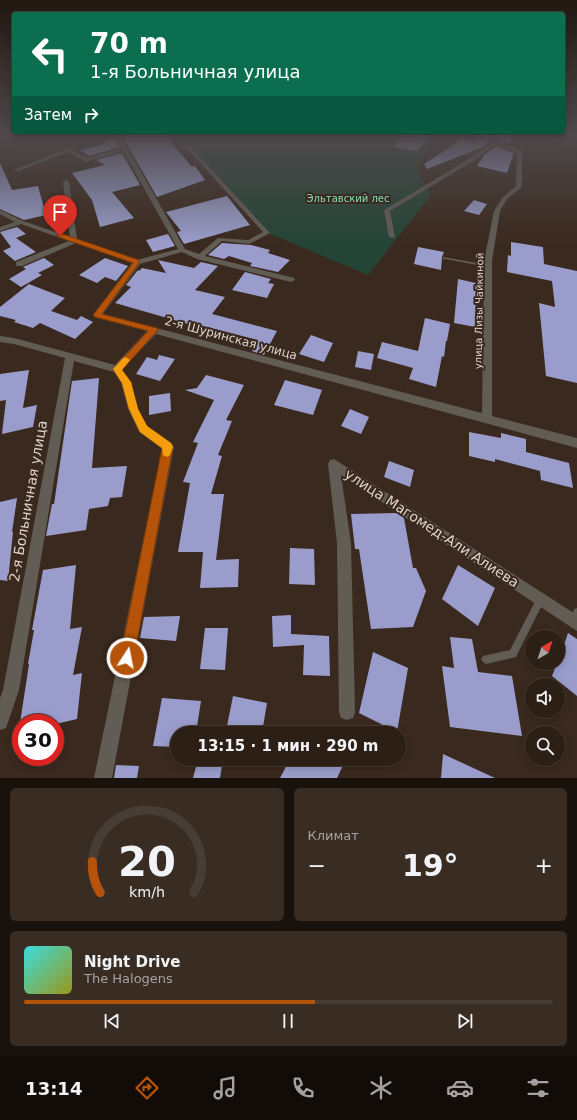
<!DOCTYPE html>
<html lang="ru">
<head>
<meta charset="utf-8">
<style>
  :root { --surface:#2c1f16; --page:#382c23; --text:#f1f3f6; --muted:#a6a2a1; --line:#483d35; --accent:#b45309 }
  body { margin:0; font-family:"DejaVu Sans",sans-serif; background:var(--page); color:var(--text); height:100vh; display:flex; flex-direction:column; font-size:15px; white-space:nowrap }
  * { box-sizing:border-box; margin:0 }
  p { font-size:13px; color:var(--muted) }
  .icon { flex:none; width:22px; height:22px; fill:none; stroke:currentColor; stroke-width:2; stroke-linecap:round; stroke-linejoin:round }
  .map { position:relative; height:778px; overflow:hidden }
  .sheet { display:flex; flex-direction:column; gap:10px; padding:10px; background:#18110c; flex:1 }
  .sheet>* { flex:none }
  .top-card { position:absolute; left:12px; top:12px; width:553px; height:122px; border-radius:4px; box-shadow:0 2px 10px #0003,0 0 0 1px var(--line); background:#0b6e4f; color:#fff; overflow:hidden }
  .needle { width:26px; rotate:39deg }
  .controls { position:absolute; left:525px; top:630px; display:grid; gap:8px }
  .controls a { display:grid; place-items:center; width:40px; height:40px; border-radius:50%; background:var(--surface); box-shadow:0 2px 10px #0003,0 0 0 1px var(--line); font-size:20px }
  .speed { position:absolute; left:12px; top:714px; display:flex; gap:8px; font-size:20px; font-weight:700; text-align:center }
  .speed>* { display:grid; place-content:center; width:52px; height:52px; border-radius:50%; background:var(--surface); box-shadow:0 2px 10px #0003,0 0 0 1px var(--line); line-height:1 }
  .speed .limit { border:6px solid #d22; background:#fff; color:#111 }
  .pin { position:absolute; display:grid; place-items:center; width:34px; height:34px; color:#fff; margin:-41px -17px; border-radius:50% 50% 50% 0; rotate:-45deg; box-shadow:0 0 4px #0007 }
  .pin .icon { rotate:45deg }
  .me { position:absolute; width:44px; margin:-22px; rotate:11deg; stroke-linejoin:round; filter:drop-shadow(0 0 3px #0008) }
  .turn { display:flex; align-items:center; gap:14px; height:84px; padding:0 12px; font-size:18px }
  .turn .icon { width:52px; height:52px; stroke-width:2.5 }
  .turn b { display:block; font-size:28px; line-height:34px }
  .then { display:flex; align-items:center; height:38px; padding:0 12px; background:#0003; gap:8px; font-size:15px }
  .big { font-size:30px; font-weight:700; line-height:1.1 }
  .sheet .tile { flex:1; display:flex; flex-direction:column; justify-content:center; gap:6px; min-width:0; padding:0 14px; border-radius:6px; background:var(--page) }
  .sheet .dial { align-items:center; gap:0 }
  .dial svg { height:104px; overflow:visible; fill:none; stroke:var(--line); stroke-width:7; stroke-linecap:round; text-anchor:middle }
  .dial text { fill:var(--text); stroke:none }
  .song { display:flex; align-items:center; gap:12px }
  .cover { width:48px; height:48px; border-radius:6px; background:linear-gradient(135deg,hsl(180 70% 55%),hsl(60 70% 35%)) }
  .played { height:4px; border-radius:2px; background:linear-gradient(90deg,var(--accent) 55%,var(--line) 55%) }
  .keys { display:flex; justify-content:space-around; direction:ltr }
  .heat { display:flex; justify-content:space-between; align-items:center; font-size:22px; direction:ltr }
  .sheet .tiles { flex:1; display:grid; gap:10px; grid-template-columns:1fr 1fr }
  .tile:last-child { grid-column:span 2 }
  .trip { position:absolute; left:170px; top:726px; width:236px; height:40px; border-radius:20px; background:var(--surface); box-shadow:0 2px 10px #0003,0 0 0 1px var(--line); font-weight:700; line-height:40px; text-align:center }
  .menu { display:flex; height:64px; justify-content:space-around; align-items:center; background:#120c09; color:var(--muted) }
  .menu .icon { width:28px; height:28px }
  .menu .selected { color:var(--accent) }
  .menu b { font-size:18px; color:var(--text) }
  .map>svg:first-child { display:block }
  .green { fill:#244436 }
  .building { fill:#9a9dcb }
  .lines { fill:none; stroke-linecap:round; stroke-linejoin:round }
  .lane { fill:#615d55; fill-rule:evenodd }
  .street { fill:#615d55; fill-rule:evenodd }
  .route { fill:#b45309; stroke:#753606 }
  .slow { fill:#f59e0b }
  .labels { text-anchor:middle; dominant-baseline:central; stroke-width:4; stroke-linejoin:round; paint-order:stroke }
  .far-park-label { font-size:10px; fill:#89ddb8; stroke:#3a291e }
  .far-street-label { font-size:10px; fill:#dfd4cd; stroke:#3a291e }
  .street-label { font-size:12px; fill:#dfd4cd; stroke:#3a291e }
  .near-street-label { font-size:14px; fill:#dfd4cd; stroke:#3a291e }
</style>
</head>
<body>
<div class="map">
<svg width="577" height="778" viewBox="0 0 577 778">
  <rect width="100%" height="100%" fill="#3a291e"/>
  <path class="green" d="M178,135H439L415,166L431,195L368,275L268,233Z"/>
  <path class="building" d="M131,135H165L192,167L195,166L205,180L157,197L123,137Z
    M403,135H429L417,151L393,147Z
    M477,135H490V141L483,147L427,169L424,164L449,148L460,138L475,142Z
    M498,135H513L509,144L498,140Z
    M115,139L120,147L89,156L80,150L105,144L102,142Z
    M496,146L514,153L507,173L477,166L484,155Z
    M122,153L140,185L112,192L134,218L100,227L92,200L72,173L105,165L96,160Z
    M0,163L12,190L38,186L46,215L24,220L0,209Z
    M227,196L250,225L184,244L177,232L181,231L166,212Z
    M474,200L487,204L479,215L464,211Z
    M17,227L26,234L16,238L36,252L15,261L3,251L11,247L0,232Z
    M168,234L175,246L153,252L146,240Z
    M511,242L543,247L544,264L577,271V383L546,376L539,303L555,307L552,281L507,272L508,255L511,256Z
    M222,243L251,245L270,250L268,253L290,260L278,272L250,266L252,263L229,256L224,259L208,255Z
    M418,247L444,252L442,257L441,270L414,264Z
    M44,258L54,265L38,273L42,275L21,287L9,279L26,269L23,267Z
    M105,258L128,266L116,281L105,277L97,283L79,275Z
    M158,260L194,268L201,262L218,266L195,290L225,297L212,314L277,331L264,355L252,351L258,340L203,326L202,328L115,303L131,287L126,285L138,270L139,271L142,268L166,273Z
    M245,272L271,279L268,283L274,284L267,298L232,290Z
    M458,279L480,284L479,298L476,297L475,327L454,323Z
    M29,284L65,298L51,311L77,320L81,316L93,322L75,339L40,323L33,328L14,322L16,320L0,316V307Z
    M425,318L450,324L447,341H446L444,357L442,356L436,387L409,379L413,368L377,358L382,342L418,351Z
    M311,335L333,343L324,362L299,354Z
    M358,351L374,354L371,370L355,367Z
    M159,355L175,359L160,381L136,374L147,357L157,360Z
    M29,370L23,408L37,405L33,427L2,434L6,400L0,401V374Z
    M206,375L244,385L226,420L232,421L218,455L222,456L211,494H224L216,560L239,559L238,587L200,588L203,552H178L190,483L183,482L198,443L193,442L214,400L185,390L197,388Z
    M99,378L92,468L127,466L122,497L110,498L108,506L89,509L86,530L46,536L52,504H54L72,381Z
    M285,380L322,390L313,415L274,405Z
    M170,393L171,411L149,415V396Z
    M350,409L369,417L361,434L341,426Z
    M469,432L501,438V433L526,439V452L569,463L573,488L541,480L540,471L495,459V462L469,456Z
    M389,461L414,470L410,487L384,477Z
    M17,498L12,532H13L8,581L0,580V502Z
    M397,513L404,518L413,568H416L426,591L413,627L371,629L359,549H355L351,514Z
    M290,548L314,549L315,585L289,584Z
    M76,565L70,629L82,627L73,675L82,673L77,719L60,723H20L29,664H28L34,630H32L43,570Z
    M458,565L495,588L478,626L442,599Z
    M291,615V634L329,636L330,676L303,675L304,645L273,647L272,616Z
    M180,616L176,641L140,638L144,617Z
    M205,628H228L225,670L200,669Z
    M568,633L577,639V696L552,676L557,663H558Z
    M450,637L472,639L478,672L512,676L522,736L450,727L442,666L454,668Z
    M373,652L408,668L397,732L359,713Z
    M233,696L267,703L262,733L227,726Z
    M162,698L201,701L196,733H177V747L153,746Z
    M443,754L495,778H441Z
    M198,759H223L220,778H193Z
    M290,759H346L337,778H280Z
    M116,765L139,766L137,778H114Z"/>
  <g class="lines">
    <path class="lane" d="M554,135H556V141L553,140Z
      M443,257L488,265L490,266L488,267L445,259H443Z
      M541,595L544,596L545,599L516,657L486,664L483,662L481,659L483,656L510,650L538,596Z
      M577,608V626H575L572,625L571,622L574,609Z"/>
    <path class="street" d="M115,135H120L185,249L199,254L218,238L248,240L263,232L183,144V142L185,141L270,233L249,244L222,241L205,256L294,278L295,280L291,282L197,259L182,252L140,264L103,314L482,413L484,261L494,211L503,197L516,186L517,153L496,144L478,158L390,211L395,237L394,238L389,237L384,210L474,156L492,142L491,135H496L497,141L522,151V187L507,199L500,211L492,261V416L577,438V448L156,334L122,369L131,382L138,409L147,426L172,444L174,447L112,778H94L162,449L139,432L128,409L121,383L114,372L74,361L19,690L6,728L0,730V698L3,690L65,358L14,344L0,342V336L14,338L115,365L147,331L94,317L93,315L132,263L76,243L22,266H16V262L69,241L21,224L0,231V227L15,222L0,214V210L23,221L70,237L63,182L66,180L69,182L77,239L137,260L178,249L123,151L86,162L68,152L19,171L14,170L68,148L87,158L122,148Z
      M334,459L577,615V631L341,475L351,543L355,712L353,718L347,720L341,718L339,712L337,543L328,464L330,460Z"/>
  </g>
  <linearGradient id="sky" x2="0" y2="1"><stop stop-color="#201710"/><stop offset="0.55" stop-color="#4f494c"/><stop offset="1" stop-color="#4f494c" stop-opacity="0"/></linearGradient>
  <rect width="577" height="244" fill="url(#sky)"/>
  <path class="route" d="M58,234H63L139,260V263L102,314L157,328L158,330L122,370L131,382L138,409L147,426L171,443L173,447L134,658L132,662L127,664L122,662L120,658L162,448L140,432L129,409L122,383L113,369L148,331L95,317L93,315L133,263L58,237Z"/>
  <path class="slow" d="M126,357L130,360L122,370L131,382L138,409L147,426L171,443L173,447L170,455L167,457L163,455L162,448L140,432L129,409L122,383L113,369L123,358Z"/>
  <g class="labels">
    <g class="far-park-label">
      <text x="348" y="198">Эльтавский лес</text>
    </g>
    <g class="far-street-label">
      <text transform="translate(479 311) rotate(-89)">улица Лизы Чайкиной</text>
    </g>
    <g class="street-label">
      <text transform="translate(231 338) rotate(15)">2-я Шуринская улица</text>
    </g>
    <g class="near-street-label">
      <text transform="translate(28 501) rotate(-80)">2-я Больничная улица</text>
      <text transform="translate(432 528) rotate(33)">улица Магомед-Али Алиева</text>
    </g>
  </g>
</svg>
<div class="controls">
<a><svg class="needle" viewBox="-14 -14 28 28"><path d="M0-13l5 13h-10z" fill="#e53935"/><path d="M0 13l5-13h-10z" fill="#a6a2a1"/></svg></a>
<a><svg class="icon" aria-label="sound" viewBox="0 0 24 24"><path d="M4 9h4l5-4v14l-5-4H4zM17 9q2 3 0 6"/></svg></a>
<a><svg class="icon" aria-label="search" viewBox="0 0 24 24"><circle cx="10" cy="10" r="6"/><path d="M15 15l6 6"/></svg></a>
</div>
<div class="speed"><div class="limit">30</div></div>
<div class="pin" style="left:60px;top:236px;background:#d93025"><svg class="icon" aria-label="arrive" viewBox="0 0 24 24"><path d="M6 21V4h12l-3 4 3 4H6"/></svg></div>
<svg class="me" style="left:127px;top:658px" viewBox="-20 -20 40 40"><circle r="17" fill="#b45309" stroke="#fff" stroke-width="3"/><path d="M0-11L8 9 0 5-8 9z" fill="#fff"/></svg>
<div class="trip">13:15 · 1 мин · 290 m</div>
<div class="top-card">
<div class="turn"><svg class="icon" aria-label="left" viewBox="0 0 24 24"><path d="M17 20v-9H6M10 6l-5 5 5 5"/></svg><div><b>70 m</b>1-я Больничная улица</div></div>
<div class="then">Затем<svg class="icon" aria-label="right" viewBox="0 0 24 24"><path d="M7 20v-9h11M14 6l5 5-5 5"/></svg></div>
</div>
</div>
<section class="sheet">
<div class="tiles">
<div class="tile dial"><svg viewBox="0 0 100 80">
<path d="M14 69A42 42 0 1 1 86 69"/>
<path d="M14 69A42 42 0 0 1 8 45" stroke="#b45309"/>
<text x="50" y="56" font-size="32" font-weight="700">20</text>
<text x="50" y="72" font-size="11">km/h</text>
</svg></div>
<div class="tile"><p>Климат</p>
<div class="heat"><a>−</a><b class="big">19°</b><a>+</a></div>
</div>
<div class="tile">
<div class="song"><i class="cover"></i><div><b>Night Drive</b><p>The Halogens</p></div></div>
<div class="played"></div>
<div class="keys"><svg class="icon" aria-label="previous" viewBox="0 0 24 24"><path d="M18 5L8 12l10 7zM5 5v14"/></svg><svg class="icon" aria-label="pause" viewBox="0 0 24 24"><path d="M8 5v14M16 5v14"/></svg><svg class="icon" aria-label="next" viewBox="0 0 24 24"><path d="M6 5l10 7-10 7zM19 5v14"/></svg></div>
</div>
</div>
</section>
<nav class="menu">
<b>13:14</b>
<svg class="icon selected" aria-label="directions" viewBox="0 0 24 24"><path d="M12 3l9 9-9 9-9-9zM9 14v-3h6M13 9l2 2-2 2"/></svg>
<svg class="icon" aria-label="music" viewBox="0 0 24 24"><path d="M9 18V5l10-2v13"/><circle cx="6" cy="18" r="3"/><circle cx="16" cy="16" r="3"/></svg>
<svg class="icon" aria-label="phone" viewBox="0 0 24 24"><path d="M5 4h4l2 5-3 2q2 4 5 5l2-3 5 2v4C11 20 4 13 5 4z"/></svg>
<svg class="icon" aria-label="climate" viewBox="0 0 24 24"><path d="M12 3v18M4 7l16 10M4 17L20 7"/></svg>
<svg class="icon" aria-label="car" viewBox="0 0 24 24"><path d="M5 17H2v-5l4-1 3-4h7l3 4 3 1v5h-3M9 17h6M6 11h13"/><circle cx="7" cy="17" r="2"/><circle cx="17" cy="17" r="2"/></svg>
<svg class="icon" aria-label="filters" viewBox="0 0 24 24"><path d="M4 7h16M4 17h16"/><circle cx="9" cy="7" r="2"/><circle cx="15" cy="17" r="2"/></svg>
</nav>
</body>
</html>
